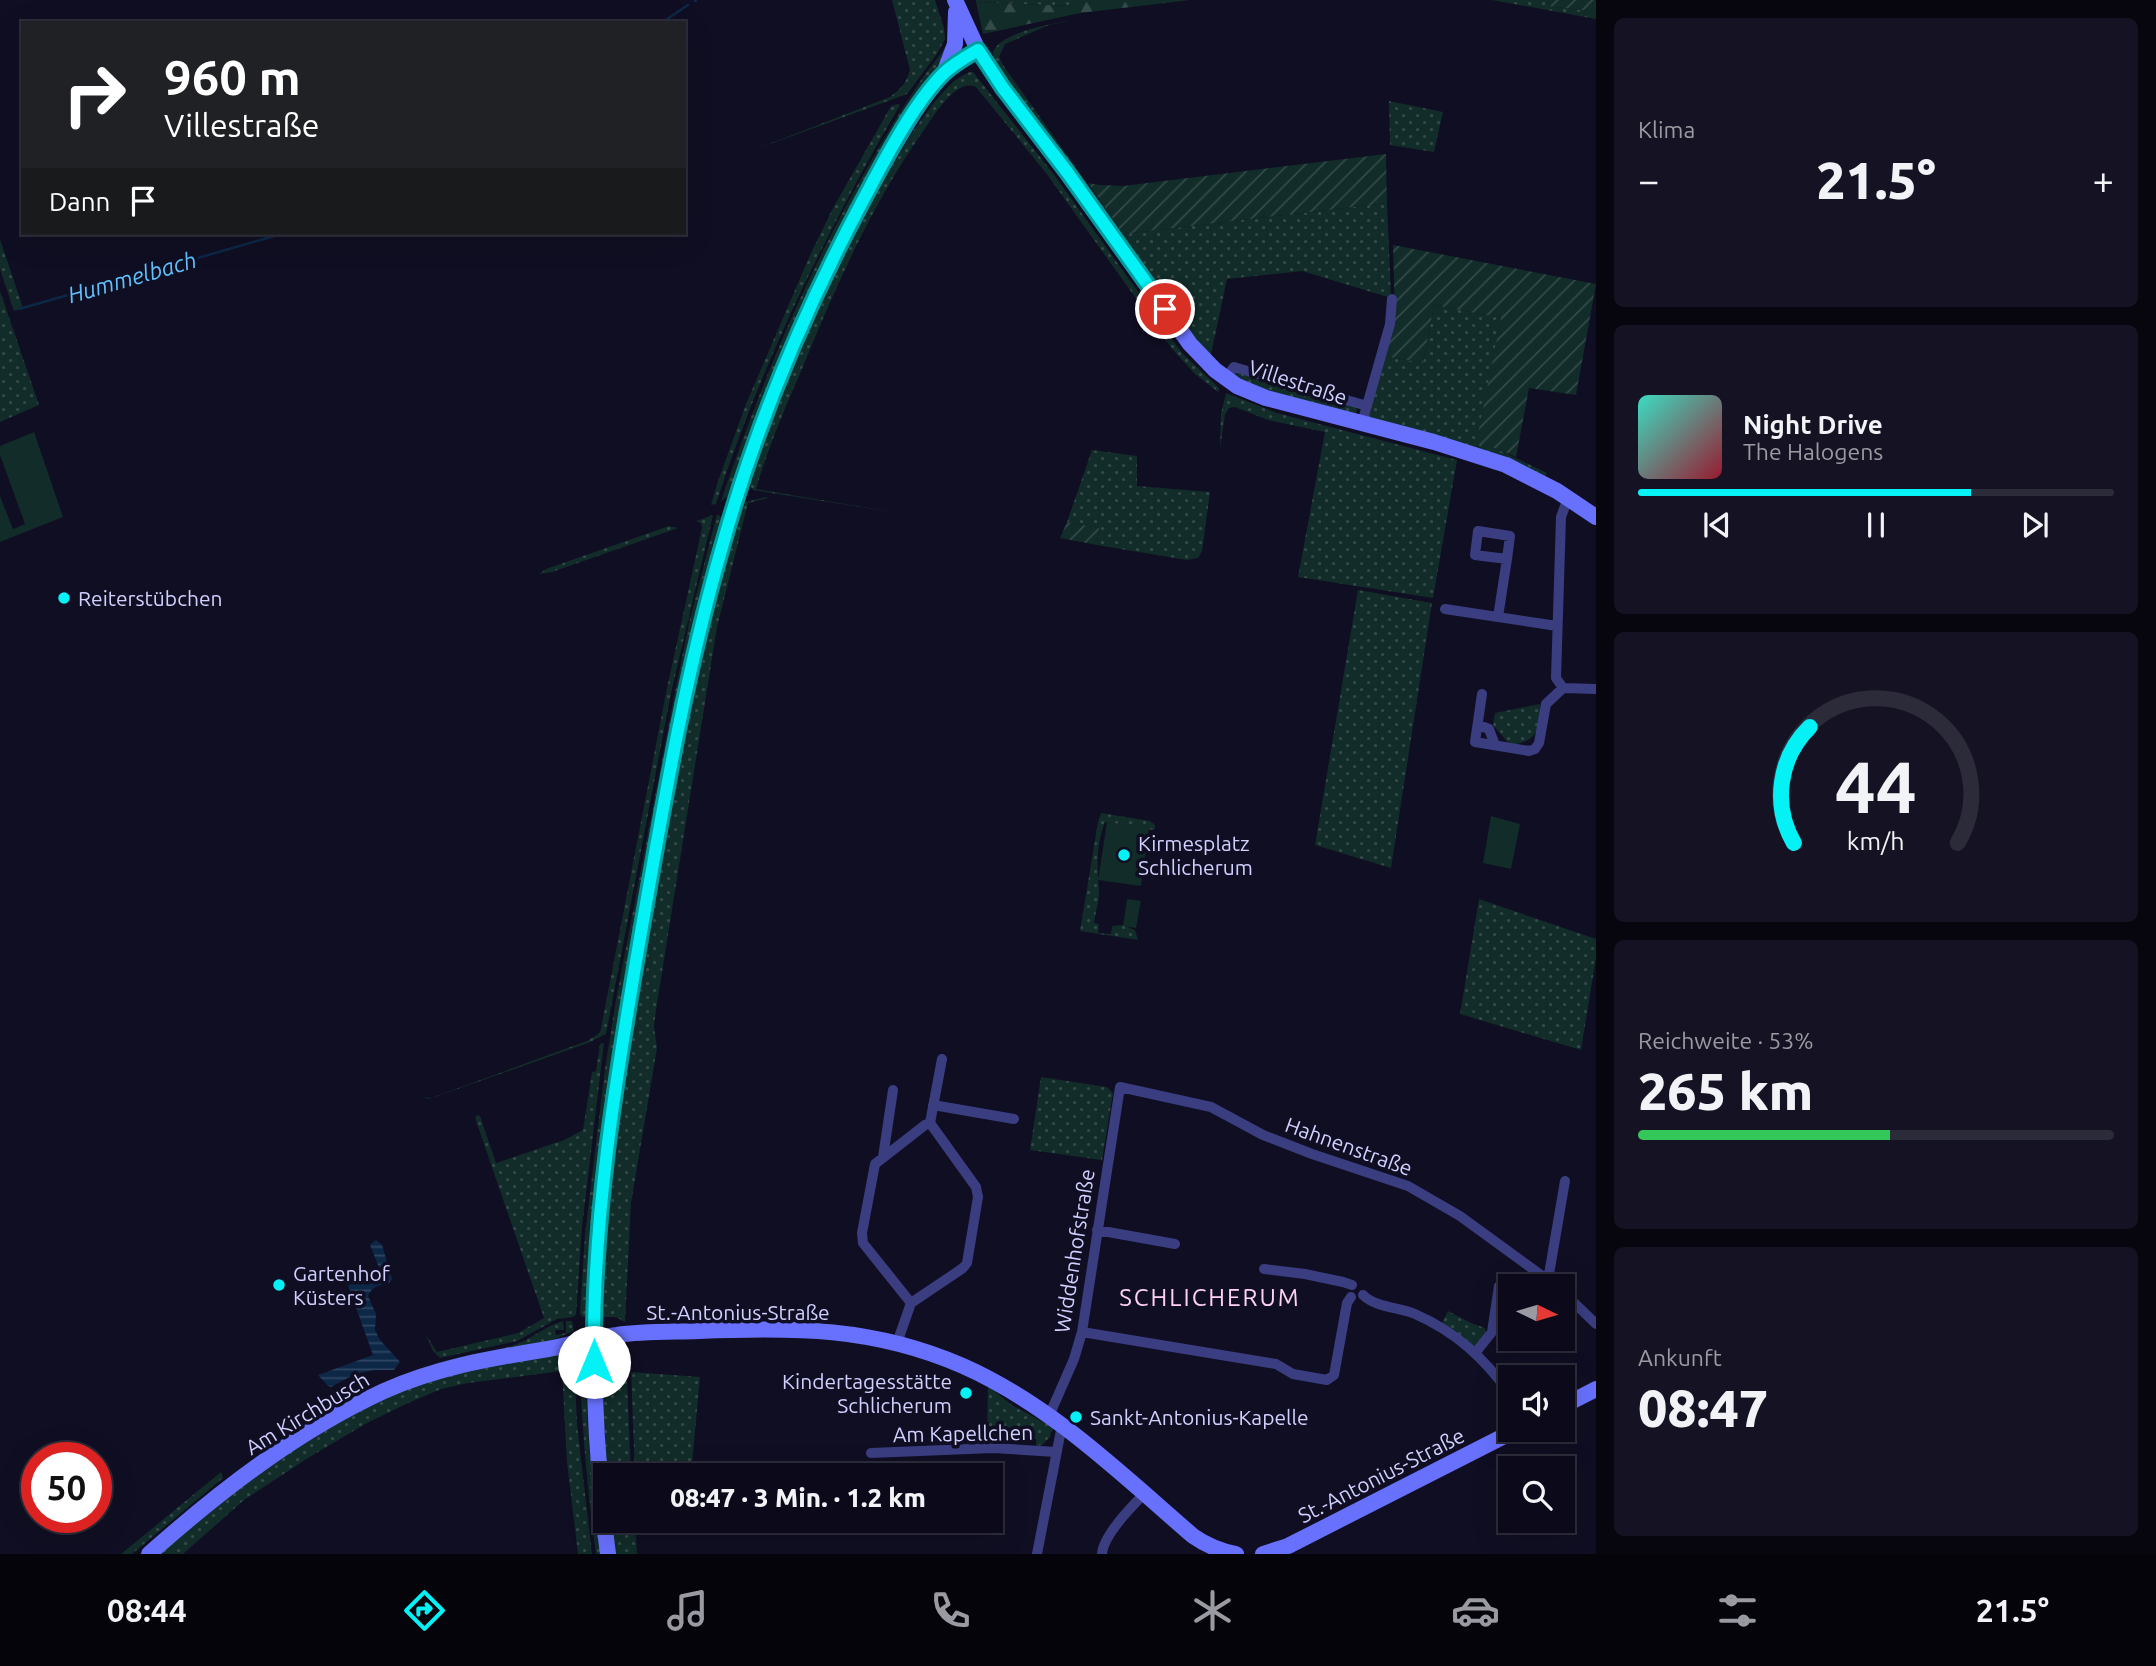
<!DOCTYPE html>
<html lang="de">
<head>
<meta charset="utf-8">
<style>
  :root { --surface:#0c0a1a; --page:#151323; --text:#f1f3f6; --muted:#9a9aa2; --line:#2c2b39; --accent:#04f2f6 }
  body { margin:0; font-family:Ubuntu,sans-serif; background:var(--page); color:var(--text); height:100vh; display:flex; flex-direction:column; font-size:26px; white-space:nowrap }
  * { box-sizing:border-box; margin:0 }
  p { font-size:23px; color:var(--muted) }
  .icon { flex:none; width:38px; height:38px; fill:none; stroke:currentColor; stroke-width:2; stroke-linecap:round; stroke-linejoin:round }
  .map { position:relative; flex:1; overflow:hidden }
  .drawer { display:flex; flex-direction:column; gap:18px; padding:18px; background:#07060e; width:560px }
  .drawer>* { flex:none }
  .guide { position:absolute; left:21px; top:21px; width:665px; height:214px; border-radius:0px; box-shadow:0 7px 28px #0002,0 0 0 2px var(--line); background:#202124; color:#fff; overflow:hidden }
  .needle { width:46px; rotate:95deg }
  .buttons { position:absolute; left:1498px; top:1274px; display:grid; gap:14px }
  .buttons a { display:grid; place-items:center; width:77px; height:77px; border-radius:0px; background:var(--surface); box-shadow:0 7px 28px #0002,0 0 0 2px var(--line); font-size:35px }
  .speed { position:absolute; left:21px; top:1442px; display:flex; gap:14px; font-size:35px; font-weight:700; text-align:center }
  .speed>* { display:grid; place-content:center; width:91px; height:91px; border-radius:50%; background:var(--surface); box-shadow:0 7px 28px #0002,0 0 0 2px var(--line); line-height:1 }
  .speed .limit { border:10px solid #d22; background:#fff; color:#111 }
  .pin { position:absolute; display:grid; place-items:center; width:60px; height:60px; color:#fff; margin:-30px; border:4px solid #fff; border-radius:50%; box-shadow:0 2px 7px #0007 }
  .me { position:absolute; width:77px; margin:-38px; rotate:0deg; stroke-linejoin:round; filter:drop-shadow(0 0 5px #0008) }
  .turn { display:flex; align-items:center; gap:24px; height:147px; padding:0 28px; font-size:32px }
  .turn .icon { width:91px; height:91px; stroke-width:2.5 }
  .turn b { display:block; font-size:49px; line-height:60px }
  .then { display:flex; align-items:center; height:66px; padding:0 28px; background:#0003; gap:14px; font-size:26px }
  .big { font-size:52px; font-weight:800; line-height:1.1 }
  .drawer .card { flex:1; display:flex; flex-direction:column; justify-content:center; gap:10px; min-width:0; padding:0 24px; border-radius:10px; background:var(--page) }
  .drawer .dial { align-items:center; gap:0 }
  .dial svg { height:182px; overflow:visible; fill:none; stroke:var(--line); stroke-width:7; stroke-linecap:round; text-anchor:middle }
  .dial text { fill:var(--text); stroke:none }
  .song { display:flex; align-items:center; gap:21px }
  .cover { width:84px; height:84px; border-radius:10px; background:linear-gradient(135deg,hsl(170 70% 55%),hsl(350 70% 35%)) }
  .played { height:7px; border-radius:4px; background:linear-gradient(90deg,var(--accent) 70%,var(--line) 70%) }
  .keys { display:flex; justify-content:space-around; direction:ltr }
  .heat { display:flex; justify-content:space-between; align-items:center; font-size:38px; direction:ltr }
  .charge { height:10px; border-radius:5px; background:linear-gradient(90deg,#34c759 53%,var(--line) 0) }
  .trip { position:absolute; left:593px; top:1463px; width:410px; height:70px; border-radius:0px; background:var(--surface); box-shadow:0 7px 28px #0002,0 0 0 2px var(--line); font-weight:800; line-height:70px; text-align:center }
  .tab-bar { display:flex; height:112px; justify-content:space-around; align-items:center; background:#05040a; color:var(--muted) }
  .tab-bar .icon { width:49px; height:49px }
  .tab-bar .on { color:var(--accent) }
  .tab-bar b { font-size:32px; color:var(--text) }
  main { display:flex; flex:1; min-height:0 }
  .map>svg:first-child { display:block }
  .grass { fill:url(#grass-dots) }
  .forest { fill:url(#forest-firs) }
  .garden { fill:url(#garden-furrows) }
  .pitch { fill:#112c29 }
  .water { fill:url(#water-rules) }
  .lines { fill:none; stroke-linecap:round; stroke-linejoin:round }
  .stream { stroke:#0d2847; stroke-width:2.5 }
  .street { stroke:#3a3d80; stroke-width:10 }
  .secondary { stroke:#6871fd; stroke-width:16 }
  .route-casing { stroke:#039da0; stroke-width:18 }
  .route { stroke:#04f2f6; stroke-width:12 }
  .poi-dot { fill:#04f2f6; stroke:#100e22; stroke-width:2.5 }
  .labels { text-anchor:middle; dominant-baseline:central; stroke-width:7; stroke-linejoin:round; paint-order:stroke }
  .street-label { font-size:21px; fill:#d1d0fe; stroke:#100e22 }
  .poi-label { font-size:21px; fill:#d1d0fe; stroke:#100e22; text-anchor:start }
  .water-label { font-size:23px; font-style:italic; fill:#5fc1fd; stroke:#100e22 }
  .quarter-label { font-size:24px; letter-spacing:2px; fill:#fed2f2; stroke:#100e22 }
</style>
</head>
<body>
<main>
<div class="map">
<svg width="1596" height="1554" viewBox="0 0 1596 1554">
  <defs>
    <pattern id="grass-dots" width="8" height="8" patternUnits="userSpaceOnUse" patternTransform="scale(1.75)"><rect width="8" height="8" fill="#112c29"/><path d="M2 2h.1M6 6h.1" fill="none" stroke="#334a49" stroke-width="1.8" stroke-linecap="round"/></pattern>
    <pattern id="forest-firs" width="22" height="20" patternUnits="userSpaceOnUse" patternTransform="scale(1.75)"><rect width="22" height="20" fill="#112c29"/><path d="M5 1l3.5 6h-7zM16 11l3.5 6h-7z" fill="#334a49"/></pattern>
    <pattern id="garden-furrows" width="10" height="10" patternUnits="userSpaceOnUse" patternTransform="scale(1.75)"><rect width="10" height="10" fill="#112c29"/><path d="M-1 1l2-2M0 10L10 0M9 11l2-2" fill="none" stroke="#334a49"/></pattern>
    <pattern id="water-rules" width="6" height="5" patternUnits="userSpaceOnUse" patternTransform="scale(1.75)"><rect width="6" height="5" fill="#0d2847"/><path d="M0 2.5h6" fill="none" stroke="#2f4663"/></pattern>
  </defs>
  <rect width="100%" height="100%" fill="#100e22"/>
  <path class="grass" d="M892,0H935L944,28L945,39L937,54L907,94L759,148L890,97C901,89 906,83 910,70Z
    M976,0H1072V6L976,2Z
    M1492,0H1549L1548,6L1596,12V19Z
    M1070,21L1049,25L1005,44L999,57L1003,65L1123,234L1387,203L1391,298L1302,271L1227,279L1210,359L996,63C994,59 992,56 993,52C999,33 1053,23 1070,21Z
    M947,44V56L921,89L730,495L721,501C759,388 806,274 866,170C883,140 900,111 919,83C928,69 939,58 947,44Z
    M970,72H973L977,77L1055,176L1182,353L1219,388L1218,392L1195,374L1173,350L1046,173L976,87C957,78 936,113 926,127C874,200 836,285 802,369C785,408 768,448 756,489L898,513L753,490L748,484C775,407 806,332 842,258C866,209 891,160 924,116C936,100 951,79 970,72Z
    M1389,101L1443,112L1434,152L1390,145Z
    M898,104L900,105C826,232 761,364 716,504L711,505L717,484L746,404L811,253L832,210L891,106Z
    M0,239L23,308L14,311L0,269Z
    M0,291L39,405L0,422Z
    M1434,305L1501,318L1477,443L1497,449L1547,473L1544,478L1371,420L1368,417L1385,356L1423,363Z
    M1238,372L1356,406L1357,411L1355,415L1276,396L1232,376Z
    M1226,393L1277,413L1457,460L1433,598L1298,577L1325,432L1268,420L1235,407L1229,408L1225,414L1204,559L1220,448L1221,414Z
    M1092,450L1137,456V486L1210,492L1202,551L1198,558L1187,560L1097,545L1099,528L1067,522Z
    M766,497L768,498L748,503L717,627L656,1010L654,1026L657,1048L631,1203L625,1322L616,1317H603L608,1202L626,1066L680,754L711,614L742,503Z
    M717,514L722,518L597,1186L590,1241L586,1317H583L580,1314L585,1234L605,1069L616,1000L673,702L689,623Z
    M713,515L671,693L606,1034L588,1043L429,1099L423,1097L431,1098L587,1041L600,1033L667,688L702,528L701,523L696,521Z
    M669,526L678,528L552,572L539,574L546,569Z
    M1358,590L1432,603L1391,868L1315,845Z
    M1540,704C1539,724 1541,737 1520,743C1510,746 1520,746 1509,744L1493,725L1495,713Z
    M1101,813L1150,821L1155,825V829L1149,830V829L1105,822C1096,844 1097,867 1099,889C1100,900 1095,913 1094,923L1099,924L1098,933L1111,934L1112,926L1123,925L1135,930L1138,940L1080,931L1098,822Z
    M1479,899L1596,939V958L1581,1050L1460,1014Z
    M604,1043L582,1227L576,1315L573,1317L557,1319L517,1341L440,1358L433,1351L426,1335L437,1352L518,1333L544,1318L475,1118L477,1115L480,1116L496,1163L564,1140L583,1130L592,1072L596,1071L600,1044Z
    M1041,1077L1107,1087L1113,1093L1102,1160L1030,1150Z
    M1448,1311L1471,1323L1485,1328L1487,1334L1475,1348L1442,1323Z
    M563,1321L564,1330H555L556,1335L566,1333V1321H572L574,1331L548,1342L446,1363L445,1361C468,1354 492,1352 514,1345C532,1339 545,1326 563,1321Z
    M609,1345L610,1348H624L626,1354L631,1475H606L602,1360L603,1352Z
    M565,1353L574,1354L577,1424L592,1554H578L567,1462L562,1371L468,1383L441,1389L406,1404L367,1423L308,1458L244,1500L183,1554H157L193,1522L311,1437L392,1394L460,1370Z
    M579,1360L584,1364L585,1369L589,1448L602,1554H596C587,1489 582,1425 579,1360Z
    M631,1372L700,1377L691,1475H635Z
    M988,1386L1012,1405L1054,1428L1050,1434L1051,1436L1042,1445L1036,1446V1439L987,1435Z
    M221,1472L223,1478L132,1554H121Z
    M610,1521H635L637,1554H614Z"/>
  <path class="forest" d="M1072,0H1191L1080,13L983,34L976,2L1071,6Z"/>
  <path class="garden" d="M1549,0H1596V12L1548,6Z
    M1386,154L1387,203L1123,234L1088,183L1100,185L1123,186Z
    M1393,245L1596,284L1576,395L1529,388L1516,457L1497,449L1476,444L1501,318L1434,305L1423,363L1384,356L1395,318Z
    M1067,522L1099,528L1097,545L1060,538Z"/>
  <path class="pitch" d="M34,432L63,517L0,542V496L13,529L25,524L0,455V446Z
    M1491,816L1520,824L1511,869L1483,863Z
    M1107,822L1149,828L1141,886L1098,880Z
    M1127,899L1141,901L1136,928L1123,926Z"/>
  <path class="water" d="M376,1240L382,1245L392,1279L388,1284C380,1284 371,1287 368,1296L376,1314L375,1330L380,1340L400,1362L394,1370H374L355,1374L331,1387L328,1386L318,1375L373,1355L348,1285L382,1275L370,1245Z"/>
  <g class="lines">
    <path class="stream" d="M695,1L696,0
      M661,23L688,5
      M19,309L285,233"/>
    <path class="street" d="M1226,378L1234,367L1367,406
      M1362,423L1390,324L1392,299
      M1568,498L1561,517L1556,678L1563,688L1596,689
      M1445,609L1557,626
      M1498,617L1507,559L1475,555L1478,531L1510,536L1507,559
      M1482,694L1475,742L1529,751L1535,749L1539,743L1546,704L1563,688
      M1477,728L1484,727L1489,729L1495,745
      M933,1105L1014,1119
      M883,1157L893,1090
      M1097,1230L1175,1244
      M1264,1269L1305,1274L1343,1282L1352,1285
      M1548,1280L1565,1181
      M1563,1292L1596,1324
      M1363,1295C1376,1308 1399,1307 1415,1314C1456,1332 1484,1358 1510,1394
      M911,1303L863,1243L862,1233L875,1164L925,1125L930,1123
      M1082,1332L1276,1364L1293,1374L1327,1380L1334,1375L1347,1303L1351,1297
      M897,1343L911,1303L963,1268L967,1263L978,1197L976,1187L930,1123L942,1059
      M1476,1352L1492,1332L1499,1286
      M1049,1416L1074,1359L1082,1332L1120,1087L1211,1107L1263,1135L1312,1154L1408,1186L1460,1216L1556,1286
      M871,1453L993,1448L1056,1452
      M1037,1554L1062,1425
      M1102,1554C1103,1536 1131,1507 1144,1494"/>
    <path class="secondary" d="M955,0L978,50L1003,88L1067,172L1190,344L1215,370L1237,386L1266,398L1434,442L1506,465L1557,491L1596,517
      M945,71L955,44L956,12
      M1563,1406L1596,1389
      M149,1554C220,1491 297,1431 384,1391C435,1368 487,1359 542,1350C567,1346 592,1338 617,1335C643,1331 672,1332 699,1331C793,1327 874,1327 963,1366C1051,1405 1121,1474 1193,1536C1206,1545 1220,1551 1236,1554
      M608,1554C594,1446 590,1337 599,1228C608,1119 627,1012 646,905C668,779 690,653 726,531C758,426 799,325 849,228C867,192 886,158 907,124C918,106 930,87 945,73C955,63 967,57 978,50
      M1263,1554L1288,1546L1516,1430"/>
  </g>
  <g class="lines">
    <defs>
      <path id="route" d="M594,1362C592,1219 616,1078 640,938C663,807 685,675 722,547C755,428 803,313 861,204C882,165 912,105 943,74C953,64 966,57 978,50L1003,88L1067,172L1165,309"/>
    </defs>
    <use href="#route" class="route-casing"/>
    <use href="#route" class="route"/>
  </g>
  <g class="poi-dot">
    <circle cx="64" cy="598" r="7"/>
    <circle cx="1124" cy="855" r="7"/>
    <circle cx="279" cy="1285" r="7"/>
    <circle cx="966" cy="1393" r="7"/>
    <circle cx="1076" cy="1417" r="7"/>
  </g>
  <g class="labels">
    <g class="street-label">
      <text transform="translate(1298 382) rotate(18)">Villestraße</text>
      <text transform="translate(1349 1146) rotate(20)">Hahnenstraße</text>
      <text transform="translate(1074 1251) rotate(-81)">Widdenhofstraße</text>
      <text x="738" y="1312">St.-Antonius-Straße</text>
      <text transform="translate(307 1413) rotate(-31)">Am Kirchbusch</text>
      <text transform="translate(963 1433) rotate(-1)">Am Kapellchen</text>
      <text transform="translate(1381 1475) rotate(-27)">St.-Antonius-Straße</text>
    </g>
    <g class="poi-label">
      <text x="78" y="598">Reiterstübchen</text>
      <text x="1138" y="843">Kirmesplatz<tspan x="1138" dy="24">Schlicherum</tspan></text>
      <text x="293" y="1273">Gartenhof<tspan x="293" dy="24">Küsters</tspan></text>
      <text x="952" y="1381" text-anchor="end">Kindertagesstätte<tspan x="952" dy="24">Schlicherum</tspan></text>
      <text x="1090" y="1417">Sankt-Antonius-Kapelle</text>
    </g>
    <g class="water-label">
      <text transform="translate(132 277) rotate(-16)">Hummelbach</text>
    </g>
    <g class="quarter-label">
      <text x="1210" y="1297">SCHLICHERUM</text>
    </g>
  </g>
</svg>
<div class="buttons">
<a><svg class="needle" viewBox="-14 -14 28 28"><path d="M0-13l5 13h-10z" fill="#e53935"/><path d="M0 13l5-13h-10z" fill="#9a9aa2"/></svg></a>
<a><svg class="icon" aria-label="sound" viewBox="0 0 24 24"><path d="M4 9h4l5-4v14l-5-4H4zM17 9q2 3 0 6"/></svg></a>
<a><svg class="icon" aria-label="search" viewBox="0 0 24 24"><circle cx="10" cy="10" r="6"/><path d="M15 15l6 6"/></svg></a>
</div>
<div class="speed"><div class="limit">50</div></div>
<div class="pin" style="left:1165px;top:309px;background:#d93025"><svg class="icon" aria-label="arrive" viewBox="0 0 24 24"><path d="M6 21V4h12l-3 4 3 4H6"/></svg></div>
<svg class="me" style="left:594px;top:1362px" viewBox="-20 -20 40 40"><circle r="19" fill="#fff"/><path d="M0-13L10 11 0 6-10 11z" fill="#04f2f6"/></svg>
<div class="trip">08:47 · 3 Min. · 1.2 km</div>
<div class="guide">
<div class="turn"><svg class="icon" aria-label="right" viewBox="0 0 24 24"><path d="M7 20v-9h11M14 6l5 5-5 5"/></svg><div><b>960 m</b>Villestraße</div></div>
<div class="then">Dann<svg class="icon" aria-label="arrive" viewBox="0 0 24 24"><path d="M6 21V4h12l-3 4 3 4H6"/></svg></div>
</div>
</div>
<section class="drawer">
<div class="card"><p>Klima</p>
<div class="heat"><a>−</a><b class="big">21.5°</b><a>+</a></div>
</div>
<div class="card">
<div class="song"><i class="cover"></i><div><b>Night Drive</b><p>The Halogens</p></div></div>
<div class="played"></div>
<div class="keys"><svg class="icon" aria-label="previous" viewBox="0 0 24 24"><path d="M18 5L8 12l10 7zM5 5v14"/></svg><svg class="icon" aria-label="pause" viewBox="0 0 24 24"><path d="M8 5v14M16 5v14"/></svg><svg class="icon" aria-label="next" viewBox="0 0 24 24"><path d="M6 5l10 7-10 7zM19 5v14"/></svg></div>
</div>
<div class="card dial"><svg viewBox="0 0 100 80">
<path d="M14 69A42 42 0 1 1 86 69"/>
<path d="M14 69A42 42 0 0 1 21 18" stroke="#04f2f6"/>
<text x="50" y="56" font-size="32" font-weight="700">44</text>
<text x="50" y="72" font-size="11">km/h</text>
</svg></div>
<div class="card"><p>Reichweite · 53%</p><b class="big">265 km</b><div class="charge"></div></div>
<div class="card"><p>Ankunft</p><b class="big">08:47</b></div>
</section>
</main>
<nav class="tab-bar">
<b>08:44</b>
<svg class="icon on" aria-label="directions" viewBox="0 0 24 24"><path d="M12 3l9 9-9 9-9-9zM9 14v-3h6M13 9l2 2-2 2"/></svg>
<svg class="icon" aria-label="music" viewBox="0 0 24 24"><path d="M9 18V5l10-2v13"/><circle cx="6" cy="18" r="3"/><circle cx="16" cy="16" r="3"/></svg>
<svg class="icon" aria-label="phone" viewBox="0 0 24 24"><path d="M5 4h4l2 5-3 2q2 4 5 5l2-3 5 2v4C11 20 4 13 5 4z"/></svg>
<svg class="icon" aria-label="climate" viewBox="0 0 24 24"><path d="M12 3v18M4 7l16 10M4 17L20 7"/></svg>
<svg class="icon" aria-label="car" viewBox="0 0 24 24"><path d="M5 17H2v-5l4-1 3-4h7l3 4 3 1v5h-3M9 17h6M6 11h13"/><circle cx="7" cy="17" r="2"/><circle cx="17" cy="17" r="2"/></svg>
<svg class="icon" aria-label="filters" viewBox="0 0 24 24"><path d="M4 7h16M4 17h16"/><circle cx="9" cy="7" r="2"/><circle cx="15" cy="17" r="2"/></svg>
<b>21.5°</b>
</nav>
</body>
</html>
